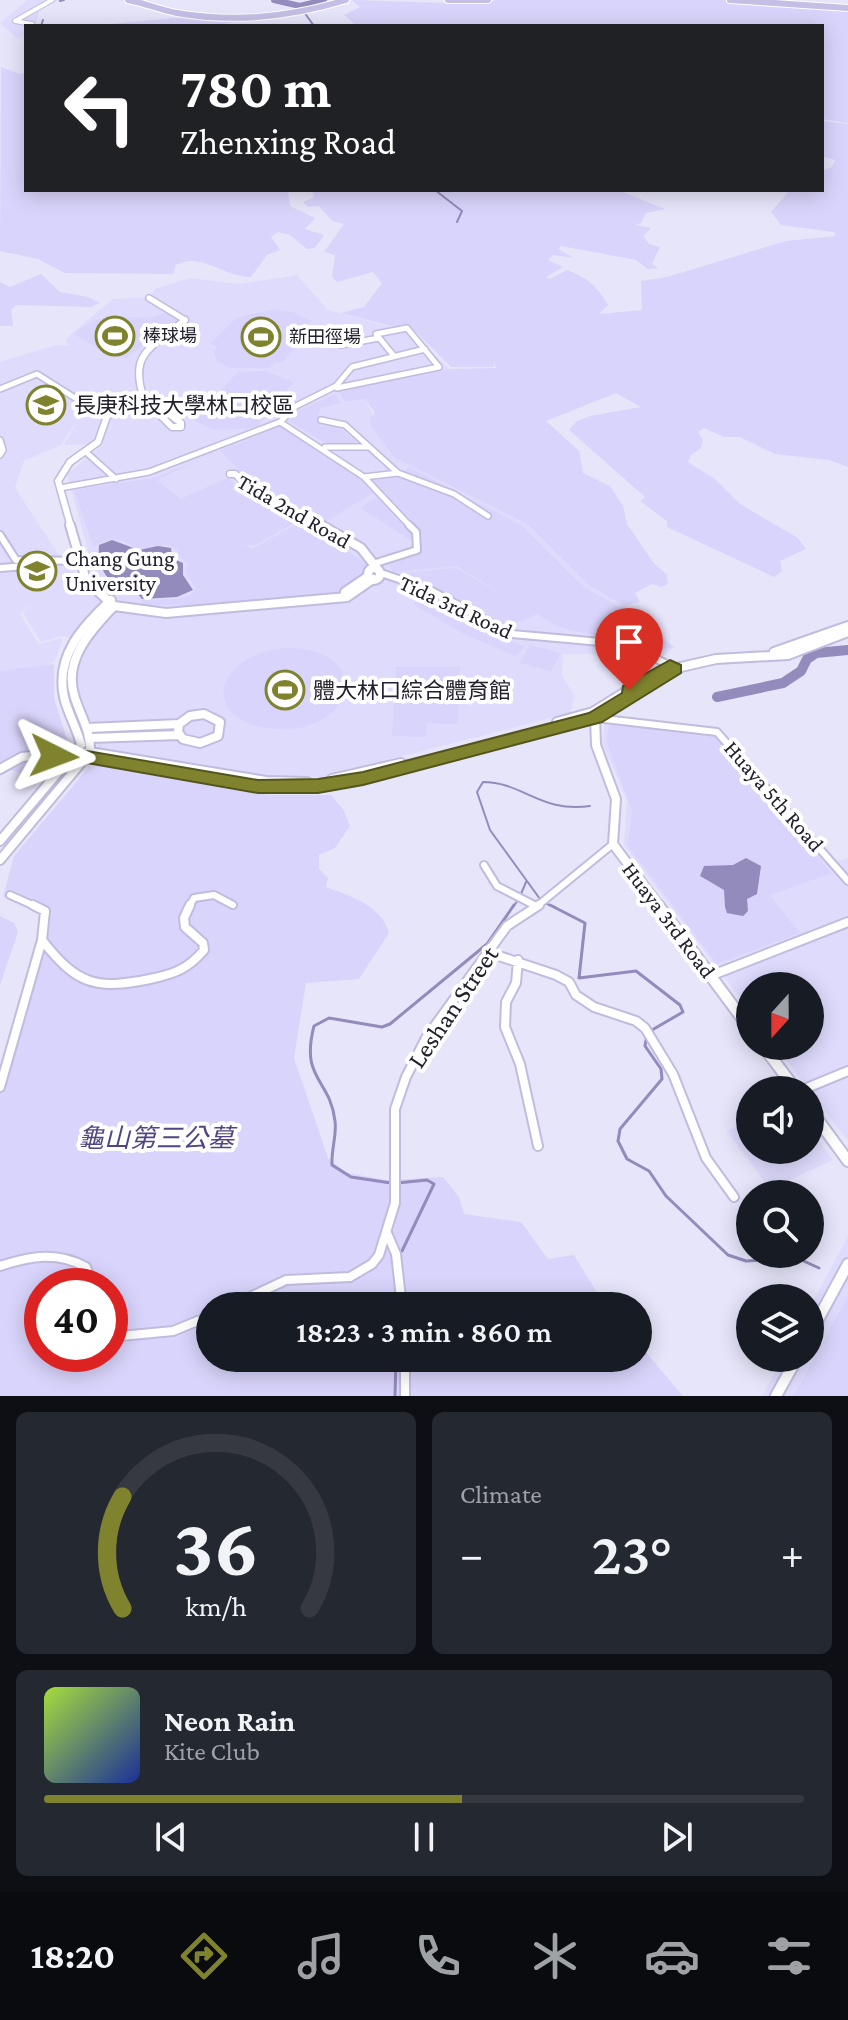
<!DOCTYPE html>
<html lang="en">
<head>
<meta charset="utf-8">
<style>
  :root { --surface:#171b24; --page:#242831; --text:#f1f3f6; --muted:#9ea1a6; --line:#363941; --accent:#80832d }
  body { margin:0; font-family:"Crimson Pro","Noto Sans TC",serif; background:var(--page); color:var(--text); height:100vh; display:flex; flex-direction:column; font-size:30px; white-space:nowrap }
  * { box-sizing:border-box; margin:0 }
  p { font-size:26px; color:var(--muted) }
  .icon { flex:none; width:44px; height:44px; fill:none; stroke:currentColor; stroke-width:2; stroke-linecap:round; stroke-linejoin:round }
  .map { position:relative; height:1396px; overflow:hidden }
  .side { display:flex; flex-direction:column; gap:16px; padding:16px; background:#0d0f14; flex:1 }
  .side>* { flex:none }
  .banner { position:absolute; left:24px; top:24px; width:800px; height:168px; border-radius:0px; box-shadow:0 4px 20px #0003; background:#202124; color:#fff; overflow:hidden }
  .needle { width:52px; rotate:201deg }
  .fabs { position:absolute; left:736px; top:972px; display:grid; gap:16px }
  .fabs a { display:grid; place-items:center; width:88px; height:88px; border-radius:50%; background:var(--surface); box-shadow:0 4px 20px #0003; font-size:40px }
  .speed { position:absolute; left:24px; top:1268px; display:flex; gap:16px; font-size:40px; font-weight:700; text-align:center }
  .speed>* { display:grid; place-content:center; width:104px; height:104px; border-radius:50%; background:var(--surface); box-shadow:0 4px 20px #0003; line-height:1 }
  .speed .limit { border:12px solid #d22; background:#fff; color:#111 }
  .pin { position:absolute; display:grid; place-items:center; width:68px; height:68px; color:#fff; margin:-82px -34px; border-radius:50% 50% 50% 0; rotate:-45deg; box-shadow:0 0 8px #0007 }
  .pin .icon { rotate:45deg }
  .me { position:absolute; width:88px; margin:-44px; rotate:93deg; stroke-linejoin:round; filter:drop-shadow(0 0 6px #0008) }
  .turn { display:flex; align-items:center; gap:28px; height:168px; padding:0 24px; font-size:36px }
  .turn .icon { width:104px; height:104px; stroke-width:2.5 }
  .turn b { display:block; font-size:56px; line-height:68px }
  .big { font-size:60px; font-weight:600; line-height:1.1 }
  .side .card { flex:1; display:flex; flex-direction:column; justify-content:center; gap:12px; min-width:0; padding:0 28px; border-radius:12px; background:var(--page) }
  .side .dial { align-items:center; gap:0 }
  .dial svg { height:208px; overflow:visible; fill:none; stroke:var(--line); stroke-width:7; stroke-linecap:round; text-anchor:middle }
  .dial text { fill:var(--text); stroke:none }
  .song { display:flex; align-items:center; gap:24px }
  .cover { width:96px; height:96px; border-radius:12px; background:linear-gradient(135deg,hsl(80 70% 55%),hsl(230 70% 35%)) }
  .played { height:8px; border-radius:4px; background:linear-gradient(90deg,var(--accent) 55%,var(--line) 55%) }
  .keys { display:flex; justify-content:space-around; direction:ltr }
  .heat { display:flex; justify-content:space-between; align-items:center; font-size:44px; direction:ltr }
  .side .tiles { flex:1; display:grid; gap:16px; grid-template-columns:1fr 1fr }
  .card:last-child { grid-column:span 2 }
  .trip { position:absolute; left:196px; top:1292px; width:456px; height:80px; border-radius:40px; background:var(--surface); box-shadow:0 4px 20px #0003; font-weight:600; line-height:80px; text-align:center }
  .menu { display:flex; height:128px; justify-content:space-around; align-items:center; background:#090b0e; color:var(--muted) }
  .menu .icon { width:56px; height:56px }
  .menu .active { color:var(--accent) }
  .menu b { font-size:36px; color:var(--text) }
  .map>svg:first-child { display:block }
  .built { fill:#dfdbfd; fill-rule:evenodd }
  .green { fill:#d9d4fb; fill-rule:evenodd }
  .water { fill:#928bbc }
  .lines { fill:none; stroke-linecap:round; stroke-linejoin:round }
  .stream-far1 { stroke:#928bbc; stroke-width:2 }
  .stream { stroke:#928bbc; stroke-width:3 }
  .river-far1 { stroke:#928bbc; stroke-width:6 }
  .river { stroke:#928bbc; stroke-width:10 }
  .minor-far3-casing { stroke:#c0bcde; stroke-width:6 }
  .minor-far2-casing { stroke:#c0bcde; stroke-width:8 }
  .minor-far1-casing { stroke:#c0bcde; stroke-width:10 }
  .minor-casing { stroke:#c0bcde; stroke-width:12 }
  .tertiary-far2-casing { stroke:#c0bcde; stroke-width:9 }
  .tertiary-far1-casing { stroke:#c0bcde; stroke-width:12 }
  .tertiary-casing { stroke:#c0bcde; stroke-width:14 }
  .primary-casing { stroke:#fff; stroke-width:8 }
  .minor-far3 { stroke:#fff; stroke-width:4 }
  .minor-far2 { stroke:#fff; stroke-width:5 }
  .minor-far1 { stroke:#fff; stroke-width:6 }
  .minor { stroke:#fff; stroke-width:8 }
  .tertiary-far2 { stroke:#fff; stroke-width:6 }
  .tertiary-far1 { stroke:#fff; stroke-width:8 }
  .tertiary { stroke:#fff; stroke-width:10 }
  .primary { stroke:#c5bfe5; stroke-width:6 }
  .route { fill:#80832d; stroke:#53551d; stroke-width:2 }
  .labels { text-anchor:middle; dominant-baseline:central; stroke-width:8; stroke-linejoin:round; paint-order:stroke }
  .far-poi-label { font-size:18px; fill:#22202d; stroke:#fff; text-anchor:start }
  .poi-label { font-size:22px; fill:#22202d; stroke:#fff; text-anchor:start }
  .street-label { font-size:22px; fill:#22202d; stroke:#fff }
  .near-street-label { font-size:26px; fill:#22202d; stroke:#fff }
  .near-park-label { font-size:26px; font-style:italic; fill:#524484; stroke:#fff }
</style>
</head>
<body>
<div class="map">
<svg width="848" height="1396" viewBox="0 0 848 1396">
  <rect width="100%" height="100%" fill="#e7e5fa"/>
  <path class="built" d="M27,0H59L39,10L36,26H26V35L17,38L0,23Z
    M297,275L328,310L391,327H408L449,369L339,391L365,399L395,458L527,524L591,587L632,611L675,647L654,662L634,654H563L562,676L575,696L570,713L322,777L266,776L98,748L92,724L78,694V667L89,643L62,636L41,642L23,613L33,601L20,614L38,644L62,638V643L54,662L0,686V362L56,345L70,346L65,341L71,334L113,299L151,297L155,289L190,278L239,284ZM78,420L64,445L104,444L67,474L94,573L77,581L72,561L59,555L15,488L24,461L61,445Z
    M605,723L720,729L838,861L848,858V1141L776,1046H810V986H750V1011L624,845L627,801L602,742Z
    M750,1120V1150H810V1130L833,1160L770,1189L727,1131Z
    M848,1236V1396H762L783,1358H810V1307Z"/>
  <path class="green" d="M352,0L474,4L497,0H722L848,9V123L822,119V26H357L344,15L360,7Z
    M184,17L244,20L215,26L111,24Z
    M1,67L20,74L26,72V190H288L290,206L315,218L305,229L324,235L315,248L307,249L290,235L278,232L271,237L280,250L267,255L251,277C226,278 200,251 176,265L173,274L65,273L38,259L0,251Z
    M822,121L848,124V467L829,460L775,454L740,437H724L704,428L698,432L703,440L701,448L691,455L688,462L715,479L740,504L798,538L806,549L780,561L782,571L774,577L667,527V521L640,501L645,497L569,430L577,421L590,416L641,407L616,393L546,421L579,451L583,473L610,486L623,506L627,524L653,562L667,575L668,584L661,587L652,584L635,593L640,602L624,606L591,587L527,524L395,458L371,426L370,418L375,413L365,399L345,402L338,391L449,369L496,368L494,362V367H451L409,325L395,327L341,313L364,307L382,283L373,272L337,282L332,277L335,255L324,252L344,224L332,221L319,206L308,207L303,202L314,197L312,190H618L665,209L646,213L641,223L635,225L651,228L643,236L649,244L660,247L652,264L658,268L648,269L636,260L561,246L558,249L574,258L553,255L548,260L563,267L546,277L550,279L567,270C588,278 597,286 608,305L599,314L642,310L641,281L667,277L786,241L836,236L834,232L781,225L771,212L790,190H822V171L832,167L835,160L822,156Z
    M41,274L60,292L88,297L100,303L91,307L16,305L11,310L13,326H0V282L10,287Z
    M274,309L293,312L311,321L306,327L313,329L282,363L275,362L269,368H231L217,361L214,351L217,346L210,344L236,318Z
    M166,312L178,320L169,327L162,323L166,329L126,358L109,355L74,334C112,301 134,328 166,312Z
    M264,371L294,382L256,428L214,430L193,420L238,372Z
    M335,394L341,403L321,408L318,414L322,423L336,425L359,444H327L289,421L299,410Z
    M281,426L359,477L373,493L325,522L257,489L220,451Z
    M204,458L157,480L180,499L228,478L244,495L298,521L255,545H244L252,549L302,521L368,565L366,575L353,587L327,594L199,605H143L142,600L173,599L189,596L196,589L186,572L188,563L176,556L178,551C163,538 154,552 138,548C129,545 123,539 112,539L93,546L74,490L153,478Z
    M409,467L521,525L584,587L621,608L673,647L660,650L558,627L537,614L509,626L404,573L455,568L508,597L456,566L393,572L389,562L415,543L360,508L382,493L371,480L396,478Z
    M429,594L475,619L472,623L525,647L515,656L460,632L413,604Z
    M530,645L561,653L551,671L519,663Z
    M287,648C378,649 355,735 275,729C197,723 213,653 287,648Z
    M54,664V698L71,752L43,782L11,770L0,776V671Z
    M396,667H460L458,724L427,723L426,737L392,736Z
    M613,724L716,737L832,873L770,895L800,933L717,964L628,846L632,811L606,740L609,725Z
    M102,766L268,795H331L343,809L350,826L335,848L319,855V869L328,878L326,887C351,896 382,906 389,933L359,979L306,983L294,1058L328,1158L347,1173L386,1180L443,1177L459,1197L464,1214L521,1222L548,1259L574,1255L605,1306H210V1358H638V1343L683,1396H0V1093L44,911L3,897L14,856L89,767ZM42,1286H110V1354H42Z
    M0,916L14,923L18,932L0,985Z
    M848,1296V1396H794Z"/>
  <path class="water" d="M112,540L139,550L158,546L171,548L172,558L183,563V575L193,590L177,597L142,599L135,591C109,586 97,571 99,545Z
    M746,858L761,866L757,894L747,899L748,911L743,916L727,913L725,907L724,890L700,876L704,866L733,865Z"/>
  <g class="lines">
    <path class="stream-far1" d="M60,1L64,0
      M304,12L314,26
      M41,26L43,20
      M435,190L462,211L457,222
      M521,894L526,882
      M540,899L490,830L477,792L483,782C523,782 540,813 590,806
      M544,903L555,907
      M513,907L518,900"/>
    <path class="stream" d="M550,905L585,923L579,978L636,971L680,1005L683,1012L652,1030
      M647,1034L645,1046L661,1069L662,1079L620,1129L618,1141L627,1159L649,1171L666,1196L728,1255L746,1261L797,1258L819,1268
      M391,1183L351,1177L332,1165C331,1150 337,1135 335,1121C330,1078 300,1080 314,1026L329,1018L382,1027L390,1024L487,944L514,905
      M397,1183L427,1180L434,1184L402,1251
      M395,1396L396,1358"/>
    <path class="river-far1" d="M274,0L300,6L324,0"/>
    <path class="river" d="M717,697L783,683L801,671L807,659L816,653L848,650"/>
    <defs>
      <path id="minor-far3" d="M32,24L15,21L52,0"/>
      <path id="minor-far2" d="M149,298L185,320
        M341,345L379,338
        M337,388L439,367L407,328L376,334L394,356
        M0,389L37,374L75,398
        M321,420L345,425L398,473
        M280,422L364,477L398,473L454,494L488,516
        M280,422L296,406L336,386L352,367L425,349
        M0,440L3,450L0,455
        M325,447H367
        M87,453L116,479
        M364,477L411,527
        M60,488L149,472L280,422"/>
      <path id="minor-far1" d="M0,535L16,560L86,561
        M376,563L417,550L416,532L409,525
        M0,568L40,565
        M381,573L428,589L512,634L612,643L640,650L670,666
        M596,718L717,732L848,881
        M484,865L497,886L536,906
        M10,895L37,907
        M189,907L194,898L214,895L233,905
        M536,907L613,844"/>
      <path id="minor" d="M33,905L45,911L42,940C77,985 96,990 150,979C174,974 188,969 204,950L203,943L185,927L184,918L190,905
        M490,953L556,975L569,982L576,995L594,1007L636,1021L645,1028L673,1074L706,1158L734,1197
        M518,960L516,983L506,1002L505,1027L520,1064L538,1146
        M710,976L848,922
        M0,1087L42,940
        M802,1090L848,1071
        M387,1233L396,1254L402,1306
        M0,1266C31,1256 57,1251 86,1267L93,1286
        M231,1306L286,1280L350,1277L372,1264L379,1255L395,1203V1109L406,1077L426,1038L507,926L539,905
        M110,1337L173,1331L210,1316
        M405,1358V1396"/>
      <path id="tertiary-far2" d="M148,397L144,399L172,427H181V423L151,400
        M230,474H235L264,498L325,527
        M71,527L58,481L70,462L98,442L107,416L144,399C128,352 152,348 185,320"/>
      <path id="tertiary-far1" d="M70,525L86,580L114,606L166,613L347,597L373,579
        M321,525L361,548L379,571
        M368 574a6 6 0 1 1 12 0a6 6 0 1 1-12 0Z
        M345,592L367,577
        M774,652L848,626
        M204,714L220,722L218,736L200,743L183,739L178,732L179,724L190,716Z
        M595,716L596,745L616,799L613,844L660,907
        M557,722L593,712L638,684
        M88,728L179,724
        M91,738L179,735
        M83,754L90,752L266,781L307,782
        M0,769L22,757L42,755L87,757L258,786L290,788L343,782L595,718L681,667L716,659L788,655L848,632
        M332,779L401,763
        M0,841L81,745C77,728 68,714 64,697C55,656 83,626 111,600
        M0,860L90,752C91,731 81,717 75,698C62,661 90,631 114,606"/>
      <path id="tertiary" d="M658,905L750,1029
        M763,1046L796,1090
        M810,1109L848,1161
        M810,1334L848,1264
        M776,1396L797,1358"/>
      <path id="primary" d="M128,0C145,3 160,10 177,13C234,23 291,17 346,0
        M448,0H488
        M730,0L848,8"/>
    </defs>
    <use href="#minor-far3" class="minor-far3-casing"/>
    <use href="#minor-far2" class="minor-far2-casing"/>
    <use href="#minor-far1" class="minor-far1-casing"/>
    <use href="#minor" class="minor-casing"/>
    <use href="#tertiary-far2" class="tertiary-far2-casing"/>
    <use href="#tertiary-far1" class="tertiary-far1-casing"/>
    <use href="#tertiary" class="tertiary-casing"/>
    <use href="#primary" class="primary-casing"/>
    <use href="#minor-far3" class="minor-far3"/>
    <use href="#minor-far2" class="minor-far2"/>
    <use href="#minor-far1" class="minor-far1"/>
    <use href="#minor" class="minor"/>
    <use href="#tertiary-far2" class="tertiary-far2"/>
    <use href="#tertiary-far1" class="tertiary-far1"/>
    <use href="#tertiary" class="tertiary"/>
    <use href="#primary" class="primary"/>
  </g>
  <path class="route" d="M670,660L681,665V673L602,722L363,785L318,793H258L87,763L70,766L48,761L45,756L54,750L70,753L87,751L258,780L318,779L363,772L589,713L622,693L623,686Z"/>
  <defs>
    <symbol id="stadium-ring" viewBox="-11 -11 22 22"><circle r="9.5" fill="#fff" stroke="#80832d" stroke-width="1.5"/><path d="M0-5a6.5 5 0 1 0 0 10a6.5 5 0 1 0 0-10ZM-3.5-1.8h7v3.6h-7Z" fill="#80832d"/></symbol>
    <symbol id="university-ring" viewBox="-11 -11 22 22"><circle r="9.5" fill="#fff" stroke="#80832d" stroke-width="1.5"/><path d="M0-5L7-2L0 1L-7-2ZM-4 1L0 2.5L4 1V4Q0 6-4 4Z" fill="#80832d"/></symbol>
  </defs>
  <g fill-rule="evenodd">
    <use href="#stadium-ring" x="93" y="314" width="44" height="44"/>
    <use href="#stadium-ring" x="239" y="315" width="44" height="44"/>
    <use href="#university-ring" x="24" y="383" width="44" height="44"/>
    <use href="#university-ring" x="15" y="549" width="44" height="44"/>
    <use href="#stadium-ring" x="263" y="668" width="44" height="44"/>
  </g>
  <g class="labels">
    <g class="far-poi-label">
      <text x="143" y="336">棒球場</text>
      <text x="289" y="337">新田徑場</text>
    </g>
    <g class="poi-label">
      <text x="74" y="405">長庚科技大學林口校區</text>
      <text x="65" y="558">Chang Gung<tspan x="65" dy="25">University</tspan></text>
      <text x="313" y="690">體大林口綜合體育館</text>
    </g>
    <g class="street-label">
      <text transform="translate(294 511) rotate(30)">Tida 2nd Road</text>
      <text transform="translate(456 607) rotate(25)">Tida 3rd Road</text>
      <text transform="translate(774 796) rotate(49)">Huaya 5th Road</text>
      <text transform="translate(669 920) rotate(53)">Huaya 3rd Road</text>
    </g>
    <g class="near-street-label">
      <text transform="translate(453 1007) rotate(-56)">Leshan Street</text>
    </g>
    <g class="near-park-label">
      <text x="156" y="1138">龜山第三公墓</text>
    </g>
  </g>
</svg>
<div class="fabs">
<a><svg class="needle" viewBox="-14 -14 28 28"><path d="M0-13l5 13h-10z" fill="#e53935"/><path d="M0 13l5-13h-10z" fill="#9ea1a6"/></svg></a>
<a><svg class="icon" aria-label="sound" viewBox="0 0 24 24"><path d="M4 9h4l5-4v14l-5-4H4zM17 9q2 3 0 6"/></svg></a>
<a><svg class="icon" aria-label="search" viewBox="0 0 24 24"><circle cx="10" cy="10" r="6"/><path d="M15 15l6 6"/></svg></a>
<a><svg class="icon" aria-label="layers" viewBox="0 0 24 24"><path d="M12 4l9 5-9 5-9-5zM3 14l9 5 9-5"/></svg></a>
</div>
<div class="speed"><div class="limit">40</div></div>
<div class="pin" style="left:629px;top:690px;background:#d93025"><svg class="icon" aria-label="arrive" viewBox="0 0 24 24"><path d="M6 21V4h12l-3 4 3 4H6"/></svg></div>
<svg class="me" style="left:54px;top:756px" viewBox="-20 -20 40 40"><path d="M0-17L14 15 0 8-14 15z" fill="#80832d" stroke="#fff" stroke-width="4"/></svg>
<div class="trip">18:23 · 3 min · 860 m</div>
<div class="banner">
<div class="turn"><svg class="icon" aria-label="left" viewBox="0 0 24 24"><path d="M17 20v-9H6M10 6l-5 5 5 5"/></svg><div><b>780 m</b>Zhenxing Road</div></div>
</div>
</div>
<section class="side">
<div class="tiles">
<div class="card dial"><svg viewBox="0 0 100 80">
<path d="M14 69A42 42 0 1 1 86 69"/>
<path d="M14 69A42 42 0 0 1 14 26" stroke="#80832d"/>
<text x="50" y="56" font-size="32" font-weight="700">36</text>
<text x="50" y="72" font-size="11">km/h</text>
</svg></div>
<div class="card"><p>Climate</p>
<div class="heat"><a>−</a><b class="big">23°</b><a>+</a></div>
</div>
<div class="card">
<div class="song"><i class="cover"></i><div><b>Neon Rain</b><p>Kite Club</p></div></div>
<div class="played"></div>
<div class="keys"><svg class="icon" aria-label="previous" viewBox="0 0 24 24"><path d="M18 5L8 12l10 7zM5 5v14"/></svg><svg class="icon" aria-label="pause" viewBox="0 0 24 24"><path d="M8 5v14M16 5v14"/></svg><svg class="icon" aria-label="next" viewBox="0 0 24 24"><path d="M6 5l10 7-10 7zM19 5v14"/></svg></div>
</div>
</div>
</section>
<nav class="menu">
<b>18:20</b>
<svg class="icon active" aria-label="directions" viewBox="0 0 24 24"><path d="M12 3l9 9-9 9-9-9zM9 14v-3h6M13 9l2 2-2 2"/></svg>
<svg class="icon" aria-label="music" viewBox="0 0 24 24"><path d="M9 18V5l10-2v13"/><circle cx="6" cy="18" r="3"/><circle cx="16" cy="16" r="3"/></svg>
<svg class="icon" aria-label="phone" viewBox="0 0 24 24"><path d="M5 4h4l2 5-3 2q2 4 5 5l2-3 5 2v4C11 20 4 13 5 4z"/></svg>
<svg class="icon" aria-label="climate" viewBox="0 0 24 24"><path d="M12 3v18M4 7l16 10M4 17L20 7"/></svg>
<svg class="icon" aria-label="car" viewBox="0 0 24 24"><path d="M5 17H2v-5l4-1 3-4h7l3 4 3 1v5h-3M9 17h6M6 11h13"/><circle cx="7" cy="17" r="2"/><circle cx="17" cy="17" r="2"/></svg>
<svg class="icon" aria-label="filters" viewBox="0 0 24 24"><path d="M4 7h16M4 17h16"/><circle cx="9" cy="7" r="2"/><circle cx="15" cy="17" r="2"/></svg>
</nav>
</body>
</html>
